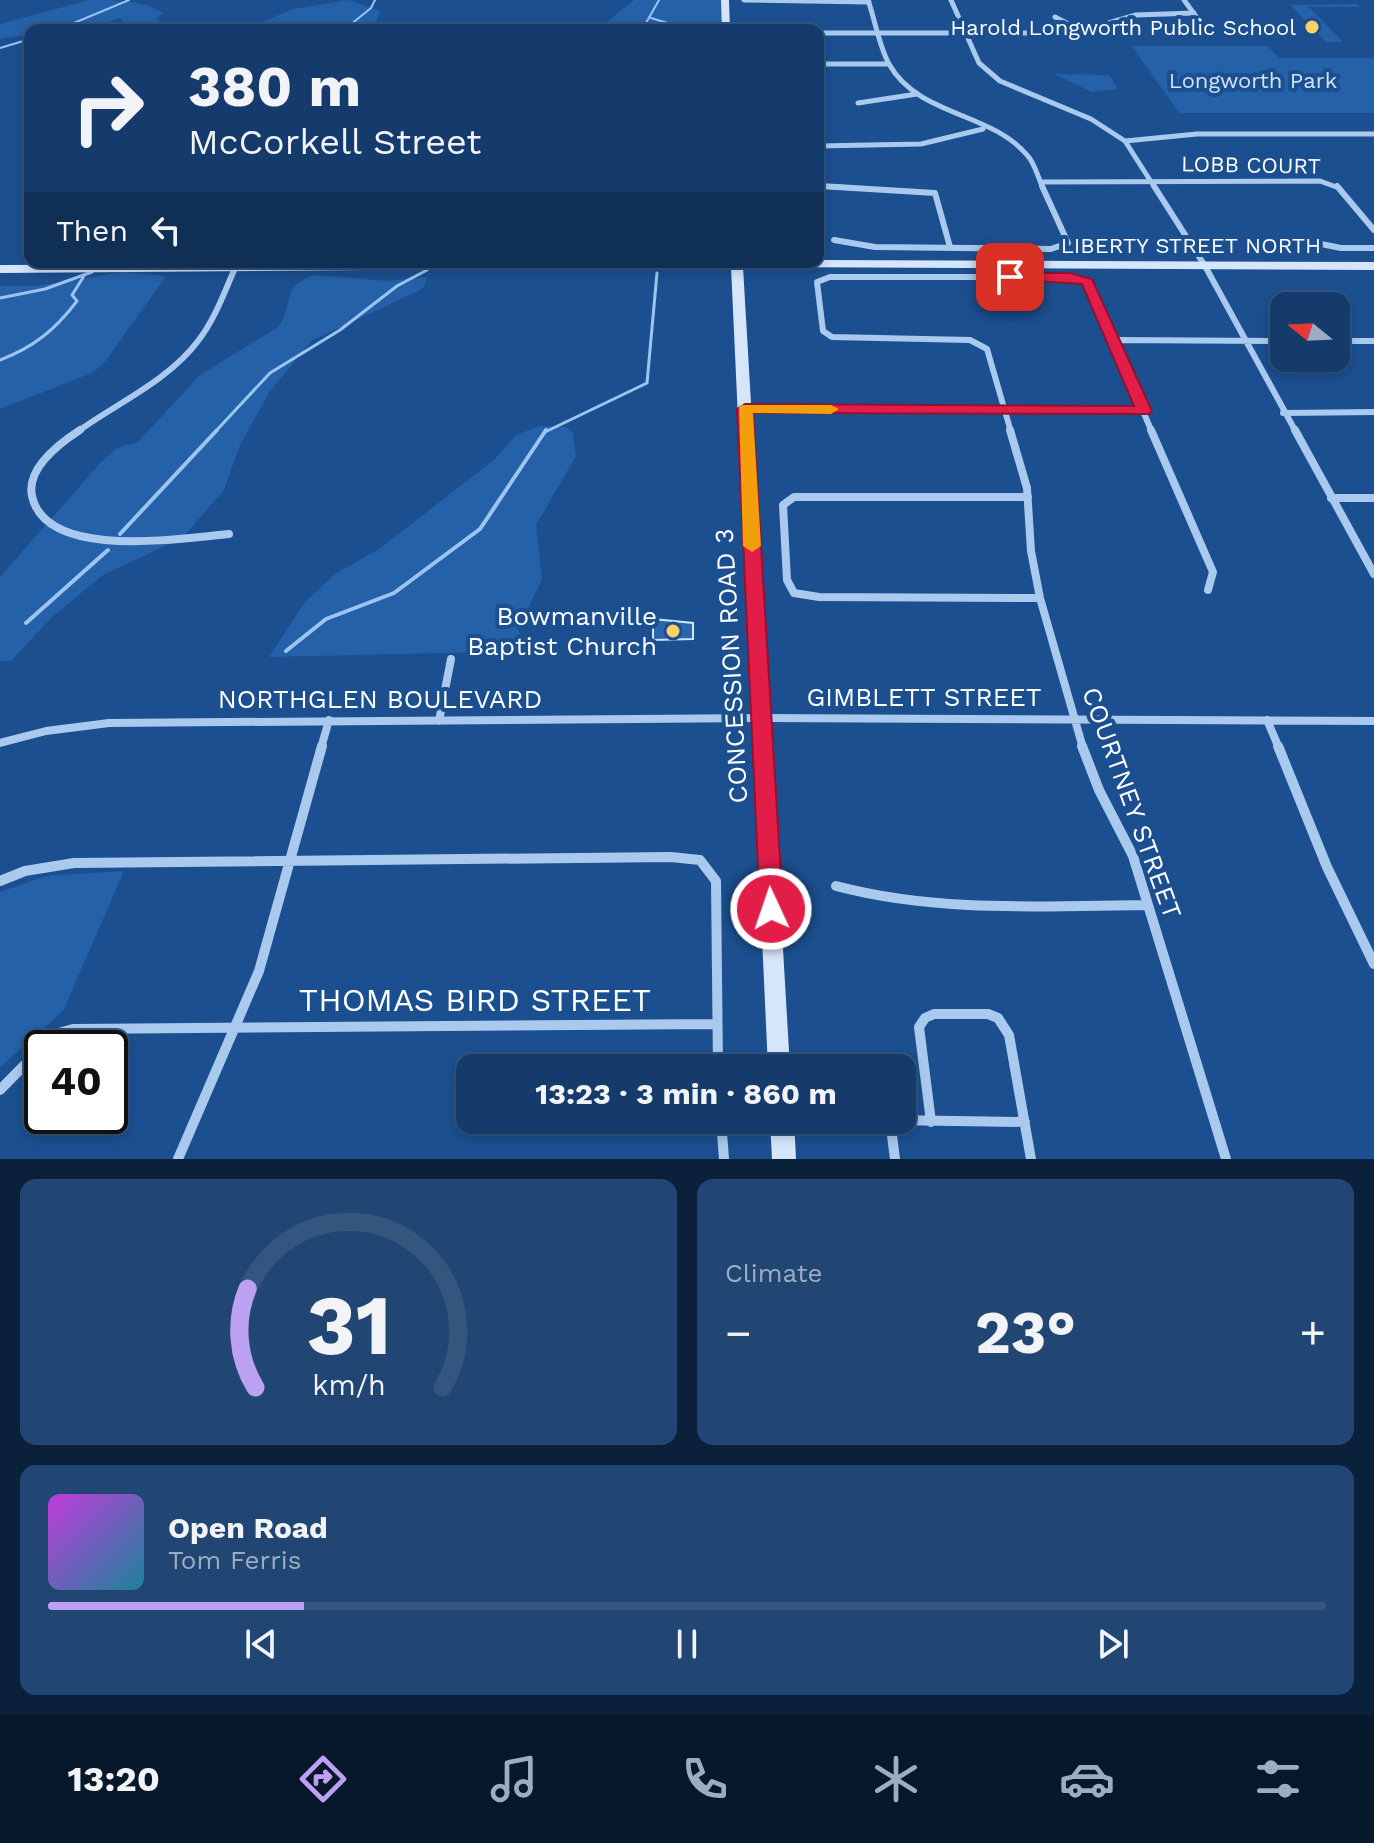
<!DOCTYPE html>
<html lang="en">
<head>
<meta charset="utf-8">
<style>
  :root { --surface:#143b6b; --page:#214673; --text:#f1f3f6; --muted:#9dadc1; --line:#33557e; --accent:#bca0f2 }
  body { margin:0; font-family:"Work Sans",sans-serif; background:var(--page); color:var(--text); height:100vh; display:flex; flex-direction:column; font-size:30px; white-space:nowrap }
  * { box-sizing:border-box; margin:0 }
  p { font-size:26px; color:var(--muted) }
  .icon { flex:none; width:44px; height:44px; fill:none; stroke:currentColor; stroke-width:2; stroke-linecap:round; stroke-linejoin:round }
  .map { position:relative; height:1159px; overflow:hidden }
  .drawer { display:flex; flex-direction:column; gap:20px; padding:20px; background:#0b203b; flex:1 }
  .drawer>* { flex:none }
  .guide { position:absolute; left:24px; top:24px; width:800px; height:244px; border-radius:16px; box-shadow:0 4px 12px #0003,0 0 0 2px var(--line); background:#143b6b; color:var(--text); overflow:hidden }
  .needle { width:52px; rotate:288deg }
  .fabs { position:absolute; left:1270px; top:292px; display:grid; gap:16px }
  .fabs a { display:grid; place-items:center; width:80px; height:80px; border-radius:16px; background:var(--surface); box-shadow:0 4px 12px #0003,0 0 0 2px var(--line); font-size:40px }
  .speed { position:absolute; left:24px; top:1030px; display:flex; gap:16px; font-size:40px; font-weight:700; text-align:center }
  .speed>* { display:grid; place-content:center; width:104px; height:104px; border-radius:50%; background:var(--surface); box-shadow:0 4px 12px #0003,0 0 0 2px var(--line); line-height:1 }
  .speed .limit { border:4px solid #111; border-radius:12px; background:#fff; color:#111 }
  .pin { position:absolute; display:grid; place-items:center; width:68px; height:68px; color:#fff; margin:-34px; border-radius:16px; box-shadow:0 4px 12px #0006 }
  .me { position:absolute; width:88px; margin:-44px; rotate:357deg; stroke-linejoin:round; filter:drop-shadow(0 0 6px #0008) }
  .turn { display:flex; align-items:center; gap:28px; height:168px; padding:0 32px; font-size:36px }
  .turn .icon { width:104px; height:104px; stroke-width:2.5 }
  .turn b { display:block; font-size:56px; line-height:68px }
  .then { display:flex; align-items:center; height:76px; padding:0 32px; background:#0003; gap:16px; font-size:30px }
  .big { font-size:60px; font-weight:700; line-height:1.1 }
  .drawer .tile { flex:1; display:flex; flex-direction:column; justify-content:center; gap:12px; min-width:0; padding:0 28px; border-radius:16px; background:var(--page) }
  .drawer .dial { align-items:center; gap:0 }
  .dial svg { height:208px; overflow:visible; fill:none; stroke:var(--line); stroke-width:7; stroke-linecap:round; text-anchor:middle }
  .dial text { fill:var(--text); stroke:none }
  .song { display:flex; align-items:center; gap:24px }
  .cover { width:96px; height:96px; border-radius:12px; background:linear-gradient(135deg,hsl(290 70% 55%),hsl(190 70% 35%)) }
  .played { height:8px; border-radius:4px; background:linear-gradient(90deg,var(--accent) 20%,var(--line) 20%) }
  .keys { display:flex; justify-content:space-around; direction:ltr }
  .heat { display:flex; justify-content:space-between; align-items:center; font-size:44px; direction:ltr }
  .drawer .tiles { flex:1; display:grid; gap:20px; grid-template-columns:1fr 1fr }
  .tile:last-child { grid-column:span 2 }
  .trip { position:absolute; left:456px; top:1054px; width:460px; height:80px; border-radius:16px; background:var(--surface); box-shadow:0 4px 12px #0003,0 0 0 2px var(--line); font-weight:700; line-height:80px; text-align:center }
  .tabs { display:flex; height:128px; justify-content:space-around; align-items:center; background:#08182b; color:var(--muted) }
  .tabs .icon { width:56px; height:56px }
  .tabs .active { color:var(--accent) }
  .tabs b { font-size:36px; color:var(--text) }
  .map>svg:first-child { display:block }
  .green { fill:#2461a8 }
  .lines { fill:none; stroke-linecap:round; stroke-linejoin:round }
  .stream-far2 { stroke:#9cc4f0; stroke-width:2 }
  .stream-far1 { stroke:#9cc4f0; stroke-width:3 }
  .stream { stroke:#9cc4f0; stroke-width:4 }
  .building { fill:#2a66ad; stroke:#cfe3fa; stroke-width:2 }
  .street-far3 { stroke:#a9c9ee; stroke-width:5 }
  .street-far2 { stroke:#a9c9ee; stroke-width:6 }
  .street-far1 { stroke:#a9c9ee; stroke-width:8 }
  .street { stroke:#a9c9ee; stroke-width:10 }
  .secondary { fill:#d6e6fa; fill-rule:evenodd }
  .route { fill:#e11d48; stroke:#92132f; stroke-width:2 }
  .slow { fill:#f59e0b }
  .poi-dot { fill:#ffd166; stroke:#1b4f8f; stroke-width:3 }
  .labels { text-anchor:middle; dominant-baseline:central; stroke-width:8; stroke-linejoin:round; paint-order:stroke }
  .far-poi-label { font-size:22px; fill:#fff; stroke:#1b4f8f; text-anchor:end }
  .far-park-label { font-size:22px; fill:#cfe3fa; stroke:#1b4f8f }
  .far-street-label { font-size:22px; fill:#fff; stroke:#1b4f8f }
  .poi-label { font-size:26px; fill:#fff; stroke:#1b4f8f; text-anchor:end }
  .street-label { font-size:26px; fill:#fff; stroke:#1b4f8f }
  .near-street-label { font-size:32px; fill:#fff; stroke:#1b4f8f }
</style>
</head>
<body>
<div class="map">
<svg width="1374" height="1159" viewBox="0 0 1374 1159">
  <rect width="100%" height="100%" fill="#1b4f8f"/>
  <path class="green" d="M89,0C115,0 143,0 163,13L156,18L170,30H114L123,21L119,18L88,30H30V34L0,39V24Z
    M349,0L380,11L373,30H244L293,9Z
    M634,0H726L729,30H597Z
    M1358,4L1360,7H1309L1343,42H1326L1290,5Z
    M1132,46H1268L1279,58H1374V113H1179Z
    M1054,74L1109,75L1118,89L1092,92Z
    M124,272L166,276L105,362L92,373L0,409V286H36Z
    M313,275L388,281L427,277L424,287L418,291L311,341L270,391L240,445L224,490L182,538L103,575L51,618L11,661H0V577L101,462L117,448L138,442L200,375L278,327C294,308 279,288 313,275Z
    M539,426L567,427L573,433L576,456L536,525L542,579L518,629L527,651L269,657L304,603L335,574L379,549L495,459L516,435Z
    M124,871L63,1011L0,1067V892L46,876Z"/>
  <g class="lines">
    <path class="stream-far2" d="M651,18L691,30
      M57,30L129,0
      M344,30L371,8L375,0
      M642,30L659,0
      M0,48L30,39"/>
    <path class="stream-far1" d="M109,265L117,262
      M0,298L45,289L92,272
      M0,360C34,347 55,330 77,301L72,295L84,276
      M215,432L270,373L340,330L397,286L427,270
      M545,432L647,383L657,273"/>
    <path class="stream" d="M120,534L217,430
      M26,623L108,550
      M286,651L326,619L394,593L480,529L546,430"/>
  </g>
  <path class="building" d="M653,619L693,623V639L653,640Z"/>
  <g class="lines">
    <path class="street-far3" d="M744,0L869,2
      M868,0C875,20 879,46 889,64C918,116 991,112 1027,155C1035,163 1038,178 1043,188
      M951,0L979,63L1000,81L1091,119L1125,141L1155,188
      M1184,0L1203,26L1199,28
      M1055,17L1080,30
      M818,33H1048L1081,31L1136,15L1194,13
      M818,64H889
      M858,103L917,94
      M1125,141L1197,134H1374
      M818,146L921,144L983,129
      M1041,182L1320,181L1339,188
      M818,186L854,188"/>
    <path class="street-far2" d="M820,186L935,193L950,247
      M1154,186L1205,266L1296,432
      M1337,186L1374,230
      M834,240L875,247L1051,249L1068,243L1042,186
      M1316,243L1341,248H1374
      M1115,340L1284,341
      M1336,341H1374
      M745,409L1144,411
      M1283,413L1374,412
      M77,432C117,403 168,381 198,341C215,319 224,293 235,268
      M1011,432L987,349L970,340L832,337L823,331L817,282L830,277H1070L1087,282L1152,432"/>
    <path class="street-far1" d="M80,430C60,443 26,468 32,496C46,561 182,538 229,534
      M1010,430L1027,488L1031,551L1040,598L1083,748
      M1151,430L1213,572L1208,590
      M1295,430L1374,574
      M1028,497H794L783,505L787,580L794,593L819,597L1040,598
      M1331,498H1374
      M1267,720L1279,748
      M439,721L451,659
      M0,743L46,731L109,723L762,718L1374,721
      M321,748L329,720"/>
    <path class="street" d="M1082,746L1099,790L1133,856L1226,1159
      M1278,746L1327,867L1374,964
      M0,881L25,871L74,863L671,857L700,860L716,881L718,1068
      M836,886C939,913 1042,906 1147,905
      M0,1090L55,1034L73,1029L715,1024
      M721,1120L724,1159
      M890,1120L895,1159
      M891,1120L1025,1122
      M931,1122L919,1027L925,1018L934,1014H988L998,1018L1009,1035L1031,1159
      M178,1159L259,971L322,746"/>
    <path class="secondary" d="M721,0H729L730,30H722Z
      M818,260L1374,262V270L743,267L790,1068H768L731,267L0,273V265L818,262Z
      M770,1120H794L796,1159H772Z"/>
  </g>
  <path class="route" d="M1010,273H1070L1092,279L1152,411L1149,414L753,413L783,909L779,916L771,918L763,916L760,909L737,409L745,404L1134,406L1082,284L1005,279V274Z"/>
  <path class="slow" d="M739,405H831L839,409L831,414L753,413L761,546L752,552L743,546Z"/>
  <g class="poi-dot">
    <circle cx="1312" cy="27" r="8"/>
    <circle cx="673" cy="631" r="8"/>
  </g>
  <g class="labels">
    <g class="far-poi-label">
      <text x="1296" y="27">Harold Longworth Public School</text>
    </g>
    <g class="far-park-label">
      <text x="1253" y="80">Longworth Park</text>
    </g>
    <g class="far-street-label">
      <text transform="translate(1251 165) rotate(1)">LOBB COURT</text>
      <text x="1191" y="245">LIBERTY STREET NORTH</text>
    </g>
    <g class="poi-label">
      <text x="657" y="616">Bowmanville<tspan x="657" dy="30">Baptist Church</tspan></text>
    </g>
    <g class="street-label">
      <text transform="translate(731 666) rotate(-93)">CONCESSION ROAD 3</text>
      <text x="924" y="697">GIMBLETT STREET</text>
      <text x="380" y="699">NORTHGLEN BOULEVARD</text>
      <text transform="translate(1132 803) rotate(70)">COURTNEY STREET</text>
    </g>
    <g class="near-street-label">
      <text x="475" y="1000">THOMAS BIRD STREET</text>
    </g>
  </g>
</svg>
<div class="fabs">
<a><svg class="needle" viewBox="-14 -14 28 28"><path d="M0-13l5 13h-10z" fill="#e53935"/><path d="M0 13l5-13h-10z" fill="#9dadc1"/></svg></a>
</div>
<div class="speed"><div class="limit">40</div></div>
<div class="pin" style="left:1010px;top:277px;background:#d93025"><svg class="icon" aria-label="arrive" viewBox="0 0 24 24"><path d="M6 21V4h12l-3 4 3 4H6"/></svg></div>
<svg class="me" style="left:771px;top:909px" viewBox="-20 -20 40 40"><circle r="17" fill="#e11d48" stroke="#fff" stroke-width="3"/><path d="M0-11L8 9 0 5-8 9z" fill="#fff"/></svg>
<div class="trip">13:23 · 3 min · 860 m</div>
<div class="guide">
<div class="turn"><svg class="icon" aria-label="right" viewBox="0 0 24 24"><path d="M7 20v-9h11M14 6l5 5-5 5"/></svg><div><b>380 m</b>McCorkell Street</div></div>
<div class="then">Then<svg class="icon" aria-label="left" viewBox="0 0 24 24"><path d="M17 20v-9H6M10 6l-5 5 5 5"/></svg></div>
</div>
</div>
<section class="drawer">
<div class="tiles">
<div class="tile dial"><svg viewBox="0 0 100 80">
<path d="M14 69A42 42 0 1 1 86 69"/>
<path d="M14 69A42 42 0 0 1 11 31" stroke="#bca0f2"/>
<text x="50" y="56" font-size="32" font-weight="700">31</text>
<text x="50" y="72" font-size="11">km/h</text>
</svg></div>
<div class="tile"><p>Climate</p>
<div class="heat"><a>−</a><b class="big">23°</b><a>+</a></div>
</div>
<div class="tile">
<div class="song"><i class="cover"></i><div><b>Open Road</b><p>Tom Ferris</p></div></div>
<div class="played"></div>
<div class="keys"><svg class="icon" aria-label="previous" viewBox="0 0 24 24"><path d="M18 5L8 12l10 7zM5 5v14"/></svg><svg class="icon" aria-label="pause" viewBox="0 0 24 24"><path d="M8 5v14M16 5v14"/></svg><svg class="icon" aria-label="next" viewBox="0 0 24 24"><path d="M6 5l10 7-10 7zM19 5v14"/></svg></div>
</div>
</div>
</section>
<nav class="tabs">
<b>13:20</b>
<svg class="icon active" aria-label="directions" viewBox="0 0 24 24"><path d="M12 3l9 9-9 9-9-9zM9 14v-3h6M13 9l2 2-2 2"/></svg>
<svg class="icon" aria-label="music" viewBox="0 0 24 24"><path d="M9 18V5l10-2v13"/><circle cx="6" cy="18" r="3"/><circle cx="16" cy="16" r="3"/></svg>
<svg class="icon" aria-label="phone" viewBox="0 0 24 24"><path d="M5 4h4l2 5-3 2q2 4 5 5l2-3 5 2v4C11 20 4 13 5 4z"/></svg>
<svg class="icon" aria-label="climate" viewBox="0 0 24 24"><path d="M12 3v18M4 7l16 10M4 17L20 7"/></svg>
<svg class="icon" aria-label="car" viewBox="0 0 24 24"><path d="M5 17H2v-5l4-1 3-4h7l3 4 3 1v5h-3M9 17h6M6 11h13"/><circle cx="7" cy="17" r="2"/><circle cx="17" cy="17" r="2"/></svg>
<svg class="icon" aria-label="filters" viewBox="0 0 24 24"><path d="M4 7h16M4 17h16"/><circle cx="9" cy="7" r="2"/><circle cx="15" cy="17" r="2"/></svg>
</nav>
</body>
</html>
